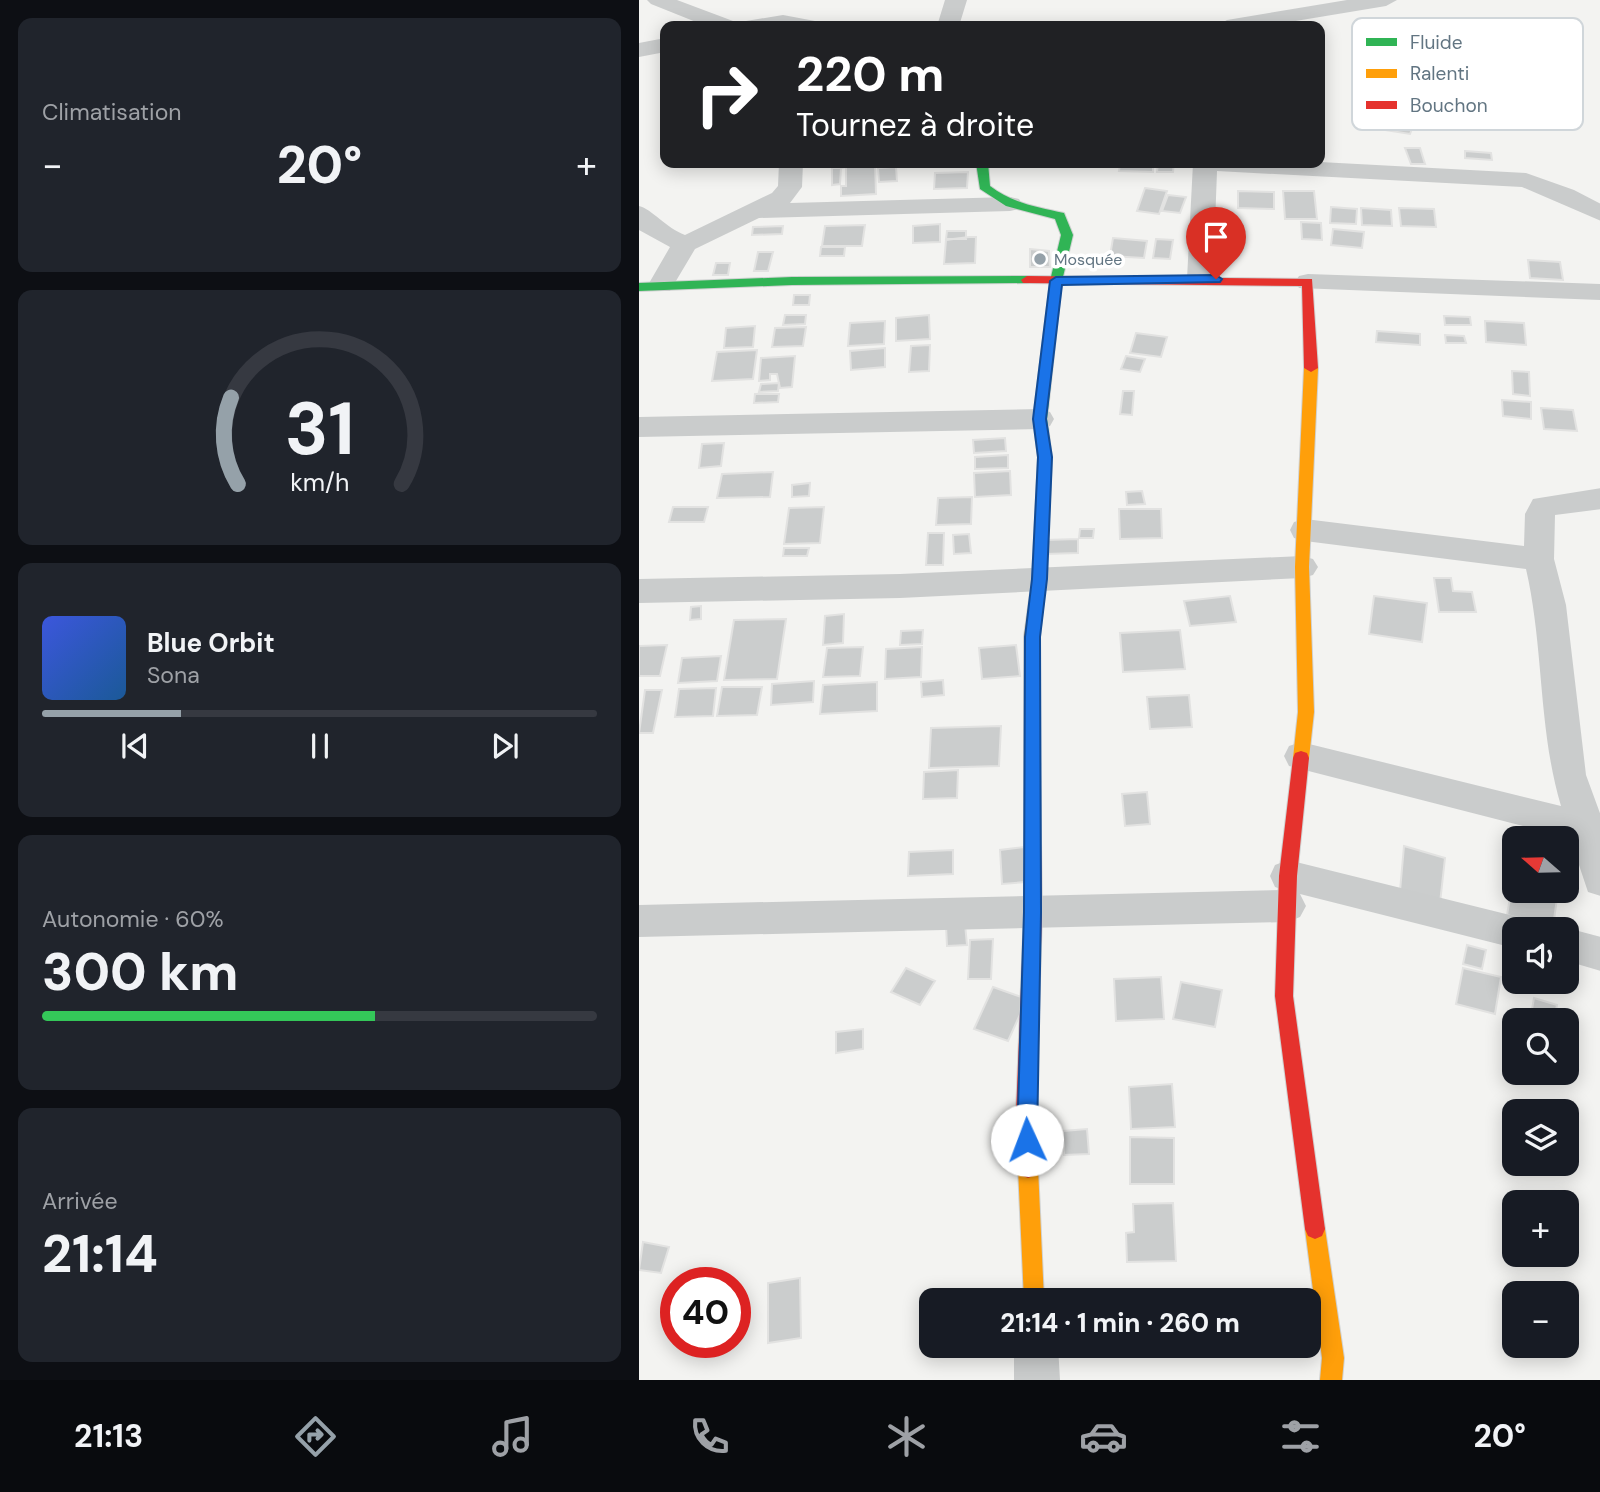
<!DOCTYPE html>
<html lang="fr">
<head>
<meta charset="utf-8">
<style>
  :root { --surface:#171b24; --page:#20242c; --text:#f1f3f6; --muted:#9ea1a6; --line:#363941; --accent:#95a1a9 }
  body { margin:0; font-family:"DM Sans",sans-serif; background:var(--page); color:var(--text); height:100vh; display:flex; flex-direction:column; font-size:26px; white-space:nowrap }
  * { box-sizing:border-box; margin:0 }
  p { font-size:23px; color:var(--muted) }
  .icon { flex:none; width:38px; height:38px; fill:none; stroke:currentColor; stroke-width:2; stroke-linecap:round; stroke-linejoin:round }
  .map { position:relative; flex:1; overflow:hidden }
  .drawer { display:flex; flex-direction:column; gap:18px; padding:18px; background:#0d0f14; width:639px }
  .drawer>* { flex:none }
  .top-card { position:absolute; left:21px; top:21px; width:665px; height:147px; border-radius:14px; box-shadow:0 4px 18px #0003; background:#202124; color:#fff; overflow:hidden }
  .needle { width:46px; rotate:290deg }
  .controls { position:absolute; left:863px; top:826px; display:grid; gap:14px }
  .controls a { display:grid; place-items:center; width:77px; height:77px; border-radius:14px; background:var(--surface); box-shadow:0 4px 18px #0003; font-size:35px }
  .speed { position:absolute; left:21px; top:1267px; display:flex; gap:14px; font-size:35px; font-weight:700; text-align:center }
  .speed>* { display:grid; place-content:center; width:91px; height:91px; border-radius:50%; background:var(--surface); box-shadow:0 4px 18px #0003; line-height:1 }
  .speed .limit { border:10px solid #d22; background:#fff; color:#111 }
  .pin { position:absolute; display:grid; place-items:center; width:60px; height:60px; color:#fff; margin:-72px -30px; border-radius:50% 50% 50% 0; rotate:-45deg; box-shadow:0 0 7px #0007 }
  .pin .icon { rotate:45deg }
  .me { position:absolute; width:77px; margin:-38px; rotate:358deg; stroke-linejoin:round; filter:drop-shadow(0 0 5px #0008) }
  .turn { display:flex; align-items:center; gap:24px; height:147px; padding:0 21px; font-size:32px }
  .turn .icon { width:91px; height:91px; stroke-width:2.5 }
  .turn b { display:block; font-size:49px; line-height:60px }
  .big { font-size:52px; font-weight:800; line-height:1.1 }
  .drawer .widget { flex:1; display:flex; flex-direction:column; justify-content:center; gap:10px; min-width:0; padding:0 24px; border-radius:14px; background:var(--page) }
  .drawer .dial { align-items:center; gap:0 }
  .dial svg { height:182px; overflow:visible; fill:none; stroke:var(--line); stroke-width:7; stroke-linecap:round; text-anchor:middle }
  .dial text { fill:var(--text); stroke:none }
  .song { display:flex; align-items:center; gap:21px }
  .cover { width:84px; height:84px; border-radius:10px; background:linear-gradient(135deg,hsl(230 70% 55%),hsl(210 70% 35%)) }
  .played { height:7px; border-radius:4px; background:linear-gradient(90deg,var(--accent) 25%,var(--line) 25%) }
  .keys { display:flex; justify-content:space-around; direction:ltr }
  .heat { display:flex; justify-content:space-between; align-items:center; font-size:38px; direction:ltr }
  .charge { height:10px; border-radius:5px; background:linear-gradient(90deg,#34c759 60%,var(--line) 0) }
  .trip { position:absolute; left:280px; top:1288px; width:402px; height:70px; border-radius:14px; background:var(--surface); box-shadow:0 4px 18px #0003; font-weight:800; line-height:70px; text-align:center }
  .tab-bar { display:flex; height:112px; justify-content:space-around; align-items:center; background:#090b0e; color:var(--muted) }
  .tab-bar .icon { width:49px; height:49px }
  .tab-bar .active { color:var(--accent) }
  .tab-bar b { font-size:32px; color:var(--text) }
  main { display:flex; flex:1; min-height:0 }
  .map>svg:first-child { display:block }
  .building { fill:#cbcdcd; stroke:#e2e2e1; stroke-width:2 }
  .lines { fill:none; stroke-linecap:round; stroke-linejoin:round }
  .fast-casing { stroke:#cfd1d1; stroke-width:2 }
  .slow-casing { stroke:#cfd1d1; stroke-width:2 }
  .jam-casing { stroke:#cfd1d1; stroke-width:2 }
  .street { fill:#cacccc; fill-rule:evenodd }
  .fast { fill:#30b455; fill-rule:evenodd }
  .slow { fill:#ff9f0a; fill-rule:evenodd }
  .jam { fill:#e5322d; fill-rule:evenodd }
  .route { fill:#1a73e8; stroke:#114b97; stroke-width:2 }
  .poi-dot { fill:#95a1a9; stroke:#fff; stroke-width:2.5 }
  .labels { text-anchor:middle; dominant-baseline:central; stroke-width:7; stroke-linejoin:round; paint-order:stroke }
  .far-poi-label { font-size:16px; fill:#627582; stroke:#fff; text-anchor:start }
  .key { fill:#fff; stroke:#d0d6da; stroke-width:2 }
  .key-label { font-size:19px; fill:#627582 }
</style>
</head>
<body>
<main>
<section class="drawer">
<div class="widget"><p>Climatisation</p>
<div class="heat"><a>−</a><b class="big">20°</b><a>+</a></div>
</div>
<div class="widget dial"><svg viewBox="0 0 100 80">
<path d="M14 69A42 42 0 1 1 86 69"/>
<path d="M14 69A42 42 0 0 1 11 31" stroke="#95a1a9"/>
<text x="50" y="56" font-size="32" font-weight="700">31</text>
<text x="50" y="72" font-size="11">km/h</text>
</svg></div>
<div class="widget">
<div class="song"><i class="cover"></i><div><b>Blue Orbit</b><p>Sona</p></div></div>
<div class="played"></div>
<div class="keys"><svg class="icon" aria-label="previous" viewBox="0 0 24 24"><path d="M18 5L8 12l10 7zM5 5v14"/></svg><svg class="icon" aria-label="pause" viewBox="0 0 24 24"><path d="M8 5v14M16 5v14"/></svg><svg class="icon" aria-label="next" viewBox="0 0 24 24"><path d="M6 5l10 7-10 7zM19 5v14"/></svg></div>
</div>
<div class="widget"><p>Autonomie · 60%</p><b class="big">300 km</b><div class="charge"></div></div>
<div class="widget"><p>Arrivée</p><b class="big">21:14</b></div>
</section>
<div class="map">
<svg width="962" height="1380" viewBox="0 0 962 1380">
  <rect width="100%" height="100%" fill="#f3f3f1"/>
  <path class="building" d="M731,119L774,126L771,134L727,127Z
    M766,148H781L786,164H772Z
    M826,151L852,153L853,160L826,158Z
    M202,163H236L237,194L202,196V186H207V167L202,168Z
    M481,163H514V172L480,171Z
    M519,163H535L534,172H518Z
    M257,167L258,181L240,182L239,168Z
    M193,168H202L201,184L193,185Z
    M329,172L328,188L295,189L296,173Z
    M506,188L528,191L520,214L498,211Z
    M599,191L635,192V209L599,208Z
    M644,191H675L678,219H646Z
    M529,195L547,197L541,213L523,211Z
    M692,207L718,209L717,224L691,223Z
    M722,208L752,210L753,226L723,225Z
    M760,208L795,209L797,227L762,226Z
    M662,222L682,223L683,240L663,239Z
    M301,224V242L274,243V226Z
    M226,225L223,246H183L186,226Z
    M144,226L143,234L113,235L114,227Z
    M694,229L725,232L723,248L692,245Z
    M308,231H327V239H307Z
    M330,237H337L336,263L305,264L307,240Z
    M474,238L508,241L505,258L471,256Z
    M517,239L534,240L531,259L514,258Z
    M182,247H206L205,256H181Z
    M391,249L410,251L411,267H391Z
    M119,252H134L129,271H115Z
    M889,260L921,262L924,280L891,278Z
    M77,263H91L89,275H74Z
    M155,295H171L170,305H154Z
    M146,315H167L166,324L144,325Z
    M290,315L291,339L257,341V318Z
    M805,316L831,317L832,325H806Z
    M246,321L245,344L209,346L211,323Z
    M846,321L885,323L887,345L847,342Z
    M116,326L114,347L85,348L87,328Z
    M167,327L164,346L133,347L136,328Z
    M738,331L781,334V345L737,342Z
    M497,333L528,337L522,357L491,353Z
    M806,335L825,336L827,343H807Z
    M291,345L290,371L270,372L272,346Z
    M246,348V367L212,370L211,351Z
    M118,350L114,379L73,381L78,352Z
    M156,356L153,387L141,388L138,374H131V380L120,381L122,358Z
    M487,356L506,359L501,372L482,369Z
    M873,371L890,372L891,396L874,394Z
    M140,383L139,391L120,392L122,384Z
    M484,391H495L493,415L481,414Z
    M116,394H140L139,402L115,403Z
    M863,400L892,402V419L864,416Z
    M902,408L934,410L938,431L905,429Z
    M366,438L367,451L335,453L334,440Z
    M85,443L82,466L60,468L63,444Z
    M369,455V468L336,469V457Z
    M371,471L372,495L336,497L335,473Z
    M134,472L131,497L78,498L83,474Z
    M171,483L170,496L153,497V485Z
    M503,491L506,504L488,505L487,492Z
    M333,497L332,524L297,525L299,498Z
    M34,507H69L65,522H30Z
    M185,507L181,543L145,544L150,508Z
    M480,509H522L523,538L481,539Z
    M441,529H455L454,538H440Z
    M289,533H305L304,565H287Z
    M330,534L332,553L315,554L314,535Z
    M439,539V553L406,554V540Z
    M145,548H170L168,556H144Z
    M795,578H812L814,591L833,592L837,612H800Z
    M591,596L597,622L551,626L545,601Z
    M735,596L788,603L783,642L730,634Z
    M62,606V619L51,620L52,607Z
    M205,614L204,643L184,645L186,616Z
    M147,619L138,679L85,680L95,620Z
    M284,630L283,644L261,645L262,631Z
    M541,630L546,669L484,672L481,633Z
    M28,645L21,676H0V646Z
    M377,645L381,676L343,679L340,648Z
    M224,647L221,676L184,677L188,648Z
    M283,647L282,677L246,679L247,649Z
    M82,656L78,681L39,683L43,658Z
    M304,680L305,695L283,697L282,682Z
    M175,681L174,702L132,705L133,684Z
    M238,682V711L181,714L184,685Z
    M83,687H123L118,715L78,716Z
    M77,688L74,716L36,717L40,689Z
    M6,690H23L14,733H0Z
    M550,695L553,727L511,729L508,697Z
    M362,726L360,766L290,768L292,728Z
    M319,770L318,798L284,799L285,772Z
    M508,792L511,824L486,826L483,794Z
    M765,846L806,858L801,903L761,891Z
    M385,847L387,882L363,884L361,850Z
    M314,850V874L269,876L270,852Z
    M874,880L875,891H919L914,927L868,915Z
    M326,924L328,945L308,946L307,926Z
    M354,939L352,979H329L331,940Z
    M828,945L847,950L843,969L824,964Z
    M267,968L296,981L281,1005L252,992Z
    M824,968L862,977L856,1014L817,1004Z
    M522,977L525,1019L477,1021L475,979Z
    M542,982L583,990L576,1027L534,1019Z
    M354,987L388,999L369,1041L335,1029Z
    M895,998L918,1005L915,1020H891Z
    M224,1029V1049L197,1053V1032Z
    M533,1084L536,1127L492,1129L490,1087Z
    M448,1129L450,1154L425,1155L424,1131Z
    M491,1137L535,1138V1184H491Z
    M534,1203L537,1261L488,1262L487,1233L495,1232L494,1204Z
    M4,1242L30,1247L22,1273L0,1270Z
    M161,1278L162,1338L129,1343V1283Z"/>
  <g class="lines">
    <defs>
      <path id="fast" d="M337,163H349L351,186C373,203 398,207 425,213L434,235L423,281L408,419L413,458L406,463L399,458L394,419L411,281L422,235L416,219L367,206L341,189Z
        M388,276L394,280L392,283L153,285L0,291V283L153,277Z"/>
      <path id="slow" d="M672,364L679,368L670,567L675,712L670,758L668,763H656L654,758L659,712L656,567L665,368Z
        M406,453L413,458L407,579L401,637V773L399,778H387L385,773V637L393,579L399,458Z
        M389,1158L396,1161L399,1168L405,1300H385L379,1168L382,1161Z
        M676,1219L683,1222L686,1229L705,1358L703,1380H681L683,1358L666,1229L669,1222Z"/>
      <path id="jam" d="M388,276L673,279L679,368L672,372L665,368L663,286L384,283L382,280Z
        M662,751L668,753L670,758L658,876L654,996L686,1229L683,1236L676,1239L669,1236L666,1229L636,996L640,876L654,758L656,753Z
        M393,766L399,768L401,773L403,912L397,1113L399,1168L396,1175L389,1178L382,1175L379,1168L377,1113L385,912V773L387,768Z"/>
    </defs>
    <use href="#fast" class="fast-casing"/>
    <use href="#slow" class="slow-casing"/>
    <use href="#jam" class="jam-casing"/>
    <path class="street" d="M8,0H38L94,21L97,26H67L12,4Z
      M306,0H328L320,26H298Z
      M708,0H758L747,6L626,26H577L588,20Z
      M144,15L176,21L179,26H104L107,21Z
      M26,38V52L0,57V43Z
      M681,162L887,173L935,190L962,204V221L883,187L578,171L574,279L570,285H552L548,279L554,163Z
      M140,163H164L163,187L151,203L371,197L380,199L383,204L380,209L371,211L120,218L56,249L31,291H13L9,285L31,247L0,230V206C13,209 27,228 46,235L133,193L139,186Z
      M669,274L962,284V300L660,288L656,282L660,276Z
      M401,409L411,412L415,419L411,426L401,429L0,437V417Z
      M962,488V509L916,515L915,559L927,605L947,775L962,816V896L949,892L931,838L650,766L645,756L650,746L662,742L922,806C899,729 905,647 887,569L666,541L655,538L651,530L655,522L666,519L885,546L886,514L894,499Z
      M663,556L674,559L679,567L674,575L663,578L261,598L0,603V579L261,574Z
      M649,860L875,916L888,920L892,929H875V948L661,894L667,906L661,917L648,922L0,937V905L645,890L636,887L631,876L636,865Z
      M928,928L962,937V971L928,961Z
      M375,1346H419L421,1380H375Z"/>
    <use href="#fast" class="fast"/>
    <use href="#slow" class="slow"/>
    <use href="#jam" class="jam"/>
  </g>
  <path class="route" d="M577,275L583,279L581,282L423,285L407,419L413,457L408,579L401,637L402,912L398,1140L395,1146L388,1149L381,1146L378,1140L385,912L386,637L393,579L399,457L394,419L411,281L417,277Z"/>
  <circle class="poi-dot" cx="401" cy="259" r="7"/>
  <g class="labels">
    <g class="far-poi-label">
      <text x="415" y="259">Mosquée</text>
    </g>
  </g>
  <rect x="713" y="18" width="231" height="112" rx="10" class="key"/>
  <rect x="727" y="38" width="31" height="8" fill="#30b455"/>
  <rect x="727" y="69" width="31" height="9" fill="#ff9f0a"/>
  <rect x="727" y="101" width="31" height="8" fill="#e5322d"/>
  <g class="key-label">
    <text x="771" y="49">Fluide</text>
    <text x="771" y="80">Ralenti</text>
    <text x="771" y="112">Bouchon</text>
  </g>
</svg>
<div class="controls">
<a><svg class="needle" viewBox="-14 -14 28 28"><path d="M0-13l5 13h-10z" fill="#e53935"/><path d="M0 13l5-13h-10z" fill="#9ea1a6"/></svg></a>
<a><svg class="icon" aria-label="sound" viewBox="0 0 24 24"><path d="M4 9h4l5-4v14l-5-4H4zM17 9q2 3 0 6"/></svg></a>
<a><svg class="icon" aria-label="search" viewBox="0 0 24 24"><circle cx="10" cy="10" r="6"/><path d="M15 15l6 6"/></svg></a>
<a><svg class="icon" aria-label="layers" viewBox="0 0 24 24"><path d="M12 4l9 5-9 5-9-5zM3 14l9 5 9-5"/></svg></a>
<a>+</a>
<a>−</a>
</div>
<div class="speed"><div class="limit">40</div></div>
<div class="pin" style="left:577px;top:279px;background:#d93025"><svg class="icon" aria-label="arrive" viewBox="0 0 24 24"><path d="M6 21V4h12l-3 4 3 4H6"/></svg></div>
<svg class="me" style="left:388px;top:1140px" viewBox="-20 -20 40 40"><circle r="19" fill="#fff"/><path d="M0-13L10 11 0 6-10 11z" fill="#1a73e8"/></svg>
<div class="trip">21:14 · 1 min · 260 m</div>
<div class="top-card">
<div class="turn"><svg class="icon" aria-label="right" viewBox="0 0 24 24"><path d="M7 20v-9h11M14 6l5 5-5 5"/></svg><div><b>220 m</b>Tournez à droite</div></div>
</div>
</div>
</main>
<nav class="tab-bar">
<b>21:13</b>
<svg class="icon active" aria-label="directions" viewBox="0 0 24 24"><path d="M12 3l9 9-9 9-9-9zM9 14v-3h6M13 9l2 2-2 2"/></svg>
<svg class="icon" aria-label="music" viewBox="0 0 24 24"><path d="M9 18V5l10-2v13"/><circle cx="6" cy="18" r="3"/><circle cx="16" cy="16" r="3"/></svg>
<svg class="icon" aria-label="phone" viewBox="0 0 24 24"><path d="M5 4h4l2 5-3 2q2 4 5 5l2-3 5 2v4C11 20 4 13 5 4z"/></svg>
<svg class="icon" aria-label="climate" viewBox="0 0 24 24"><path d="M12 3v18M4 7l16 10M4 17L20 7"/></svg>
<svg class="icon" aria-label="car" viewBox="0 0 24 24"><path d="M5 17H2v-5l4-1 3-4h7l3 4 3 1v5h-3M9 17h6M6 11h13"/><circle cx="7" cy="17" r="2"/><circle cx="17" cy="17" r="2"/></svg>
<svg class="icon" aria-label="filters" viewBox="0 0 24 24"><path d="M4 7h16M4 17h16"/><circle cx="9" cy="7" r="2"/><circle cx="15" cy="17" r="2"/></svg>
<b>20°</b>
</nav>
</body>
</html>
